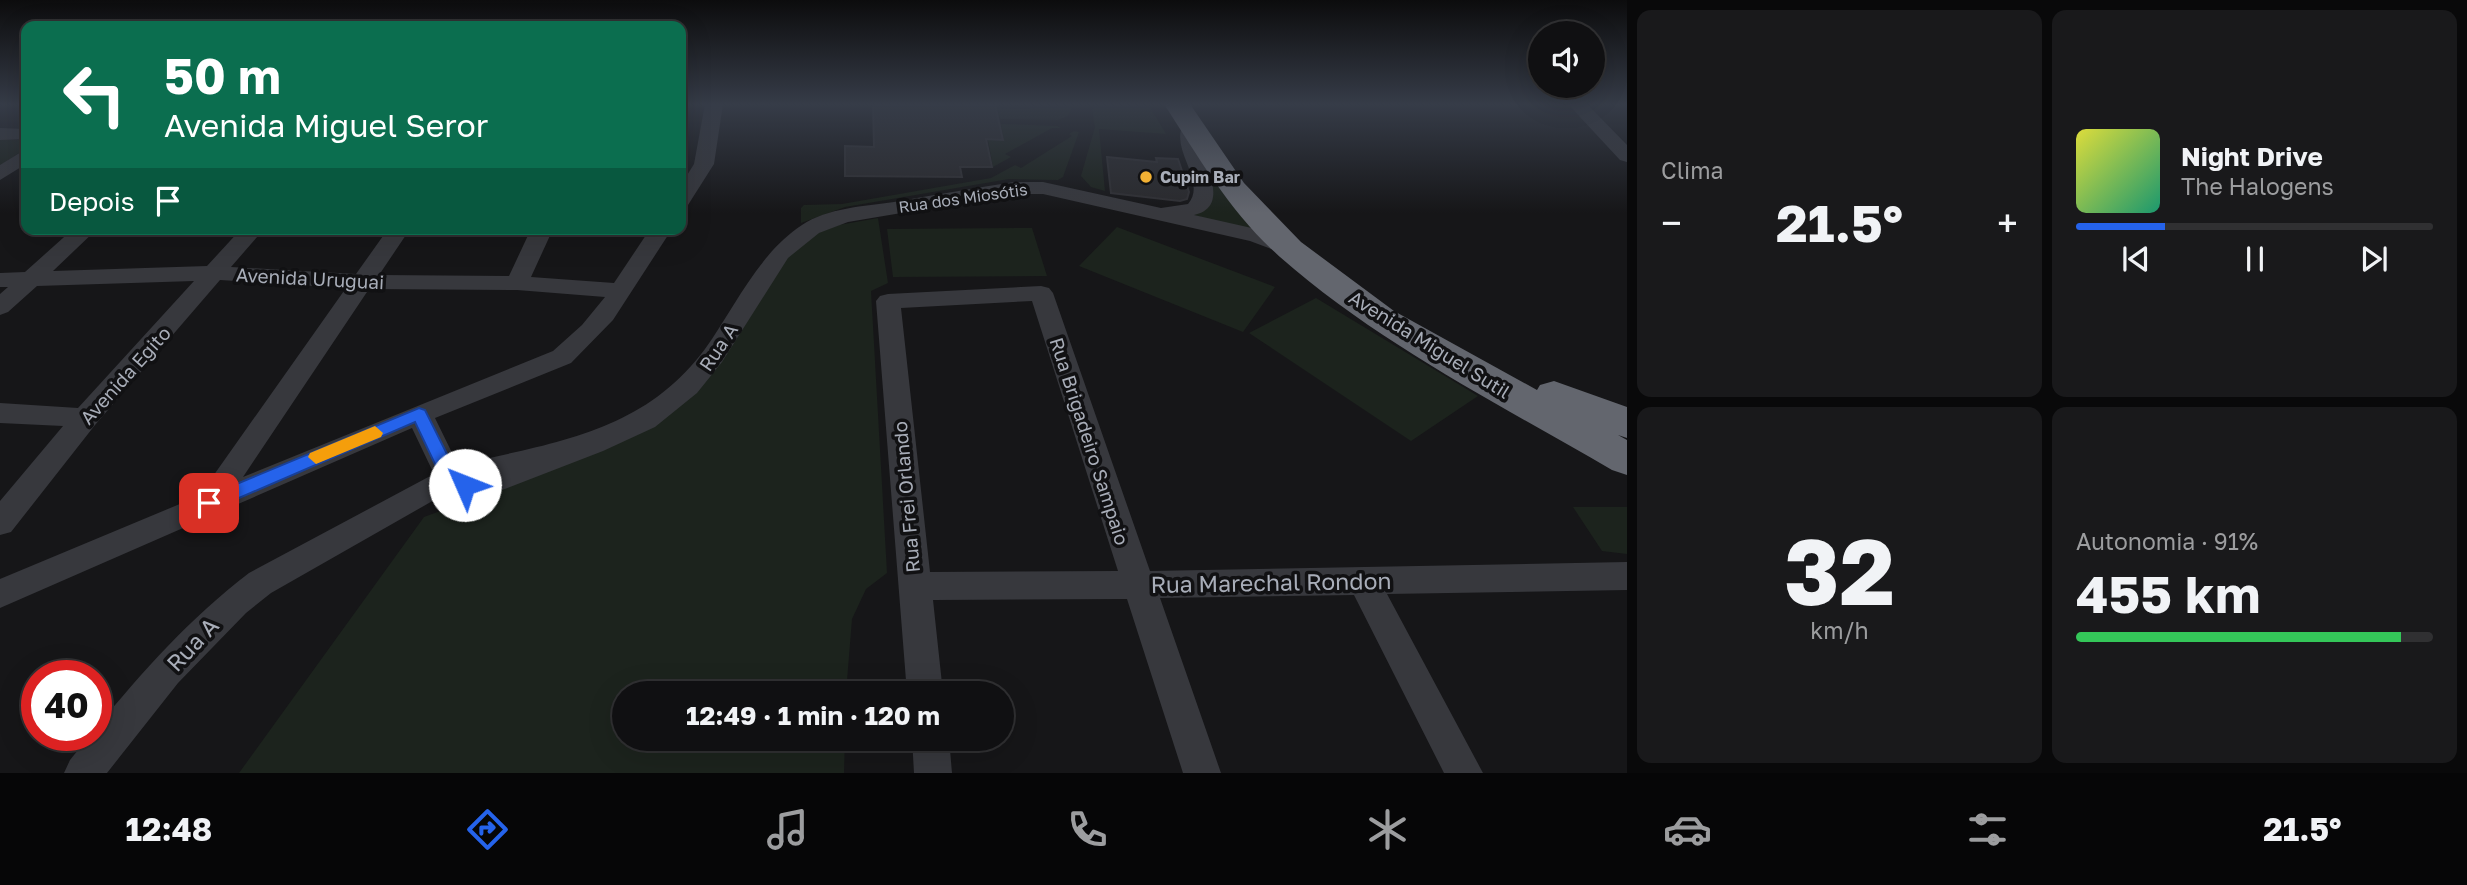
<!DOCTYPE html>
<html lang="pt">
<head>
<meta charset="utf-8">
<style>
  :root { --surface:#101012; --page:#19191b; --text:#f1f3f6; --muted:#9c9d9f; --line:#303032; --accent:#2563eb }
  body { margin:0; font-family:"Golos Text",sans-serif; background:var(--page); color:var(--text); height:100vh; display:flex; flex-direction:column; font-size:26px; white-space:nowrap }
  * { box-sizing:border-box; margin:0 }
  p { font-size:23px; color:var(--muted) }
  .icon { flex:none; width:38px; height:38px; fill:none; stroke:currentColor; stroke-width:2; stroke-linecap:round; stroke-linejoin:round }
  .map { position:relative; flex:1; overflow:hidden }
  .drawer { display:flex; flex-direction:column; gap:10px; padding:10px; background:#09090a; width:840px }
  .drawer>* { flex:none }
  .guide { position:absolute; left:21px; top:21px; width:665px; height:214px; border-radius:14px; box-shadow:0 7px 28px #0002,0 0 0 2px var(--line); background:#0b6e4f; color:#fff; overflow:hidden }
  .controls { position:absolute; left:1528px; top:21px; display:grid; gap:14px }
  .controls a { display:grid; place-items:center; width:77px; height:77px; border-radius:50%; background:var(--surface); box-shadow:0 7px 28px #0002,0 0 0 2px var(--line); font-size:35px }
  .speed { position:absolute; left:21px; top:660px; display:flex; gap:14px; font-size:35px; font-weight:700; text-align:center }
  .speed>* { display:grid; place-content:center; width:91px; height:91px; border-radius:50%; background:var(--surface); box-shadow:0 7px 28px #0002,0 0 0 2px var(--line); line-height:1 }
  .speed .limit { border:10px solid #d22; background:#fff; color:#111 }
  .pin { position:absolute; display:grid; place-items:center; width:60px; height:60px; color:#fff; margin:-30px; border-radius:14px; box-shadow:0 4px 10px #0006 }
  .me { position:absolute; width:77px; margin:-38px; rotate:314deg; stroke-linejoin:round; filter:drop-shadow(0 0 5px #0008) }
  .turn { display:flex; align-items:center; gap:24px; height:147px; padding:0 28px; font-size:32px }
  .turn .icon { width:91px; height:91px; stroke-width:2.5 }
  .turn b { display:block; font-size:49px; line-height:60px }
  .then { display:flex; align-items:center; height:66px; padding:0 28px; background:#0003; gap:14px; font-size:26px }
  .big { font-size:52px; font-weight:700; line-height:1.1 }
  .drawer .widget { flex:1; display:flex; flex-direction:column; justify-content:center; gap:10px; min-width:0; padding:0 24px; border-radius:14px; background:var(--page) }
  .drawer .dial { align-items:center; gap:0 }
  .dial b { font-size:91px; line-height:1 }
  .song { display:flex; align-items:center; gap:21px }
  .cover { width:84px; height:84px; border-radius:10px; background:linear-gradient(135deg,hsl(60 70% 55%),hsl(160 70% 35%)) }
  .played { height:7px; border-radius:4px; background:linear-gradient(90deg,var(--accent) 25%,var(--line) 25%) }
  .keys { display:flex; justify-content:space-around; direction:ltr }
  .heat { display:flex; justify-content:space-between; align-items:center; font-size:38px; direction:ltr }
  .charge { height:10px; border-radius:5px; background:linear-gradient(90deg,#34c759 91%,var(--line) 0) }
  .drawer .tiles { flex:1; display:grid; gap:10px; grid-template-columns:repeat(2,1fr) }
  .trip { position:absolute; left:612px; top:681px; width:402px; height:70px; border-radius:35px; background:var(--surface); box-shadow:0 7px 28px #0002,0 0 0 2px var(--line); font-weight:700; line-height:70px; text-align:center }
  .tabs { display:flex; height:112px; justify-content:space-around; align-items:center; background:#060607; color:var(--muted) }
  .tabs .icon { width:49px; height:49px }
  .tabs .on { color:var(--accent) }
  .tabs b { font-size:32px; color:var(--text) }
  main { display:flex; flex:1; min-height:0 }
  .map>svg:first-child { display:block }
  .green { fill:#1c231d }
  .building { fill:#29292c; stroke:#303034; stroke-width:2 }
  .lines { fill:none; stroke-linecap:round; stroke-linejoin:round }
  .minor { fill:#37383d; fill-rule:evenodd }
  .highway { fill:#63666e; fill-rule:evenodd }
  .route { fill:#2563eb; stroke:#184099; stroke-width:2 }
  .slow { fill:#f59e0b }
  .poi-dot { fill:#f2b134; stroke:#111113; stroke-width:2.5 }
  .labels { text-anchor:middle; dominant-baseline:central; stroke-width:7; stroke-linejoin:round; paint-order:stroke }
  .far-poi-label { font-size:16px; font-weight:bold; fill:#a8adb8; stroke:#111113; text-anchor:start }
  .far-street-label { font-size:16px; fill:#a8adb8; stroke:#111113 }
  .street-label { font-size:19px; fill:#a8adb8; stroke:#111113 }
  .near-street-label { font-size:23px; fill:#a8adb8; stroke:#111113 }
</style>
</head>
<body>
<main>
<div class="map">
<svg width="1627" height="773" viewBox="0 0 1627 773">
  <rect width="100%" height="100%" fill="#161618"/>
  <path class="green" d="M1029,104H1070L1071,110L1068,116L1058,120L1000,119L997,108L1030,109Z
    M1095,104H1148L1166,134L1099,129L1105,191L1091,187L1081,176L1095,127L1092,110Z
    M1001,124L1057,126L1061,128H1052L1005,154L1011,157L993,167L988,140H1004Z
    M1074,131L1079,132L1063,177L1058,180L1009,179L845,207L801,223V208L804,205L842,204L991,178L1015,165L1021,168L1072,136L1069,134Z
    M0,139L26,140V148L0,166Z
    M1196,151L1262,234L1190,214L1201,211Z
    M878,218L888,283L871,291L887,573L866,589L852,619L846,693H625V738L845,739L844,773H239L424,517L512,485L648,428L781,263L812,235L839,225Z
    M1117,227L1275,287L1243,332L1079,266Z
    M1032,228L1047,276L893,277L887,229Z
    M1316,298L1478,396L1411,441L1249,333Z
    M1573,507H1627V554L1602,551Z"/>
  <path class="building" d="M873,104H995L1003,140L986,139L992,167H960L962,177L845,176V146L874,147Z
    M1107,157L1157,162L1156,158L1178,159L1189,192L1187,199L1180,201L1111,193Z"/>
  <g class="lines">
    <path class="minor" d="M705,104H723L714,164L688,205L681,207V185L694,164Z
      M1568,104H1587L1627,145V162L1620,160Z
      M1190,122L1199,127C1196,153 1236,206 1194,215L1265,231L1298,244L1301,249L1298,254L1290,256L1250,241L1043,194H1014L848,222L819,233L788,258L722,362L697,393L655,427L603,451L458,507L448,503L443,495L271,593L246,613L178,683L107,773H64L70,760L90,735H96V728C143,671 190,618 249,573L434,474L412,428L0,608V579L199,496L346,288L220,280L95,425L11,532L0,535V501L63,426L0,423V403L78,408L194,281L37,286L8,312L0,315V294L8,287H0V273L25,272L73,229H97L53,271L207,266L241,229H264L231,267L356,274L388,229H410L379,275L509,276L531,229H553L531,277L614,283L650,229H672L613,320L571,363L435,418L458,465C552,443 643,433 705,349C735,307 758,254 802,225C827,208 865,206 894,202C934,195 974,188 1014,182H1043L1161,208L1188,204C1208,181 1168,149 1184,123ZM369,289L517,290L605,297L582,325L553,351L243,477Z
      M0,128L26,129V139L0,140Z
      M26,149V164L0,180V165Z
      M1041,286L1049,288L1053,293L1150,571L1627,562V590L1387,594L1483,773H1444L1354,595L1160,598L1221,773H1183L1127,599L933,600L943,693H907L876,301L880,296L888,294ZM1032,301L1118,571L930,572L901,308Z
      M912,738H949L952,773H914Z"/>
    <path class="highway" d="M1164,104H1190L1244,183L1301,242L1394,311L1537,390L1540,385L1554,381L1627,407V438L1618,435L1627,440V475L1612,470C1499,404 1379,344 1280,257C1232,215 1199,158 1164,104Z"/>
  </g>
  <linearGradient id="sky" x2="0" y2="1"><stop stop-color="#0c0c0d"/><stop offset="0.49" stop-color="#363c48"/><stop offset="1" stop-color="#363c48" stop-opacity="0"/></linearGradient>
  <rect width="1627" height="213" fill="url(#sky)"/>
  <path class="route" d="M419,408L425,410L456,472L467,474L474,485L471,490L465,492L444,483L415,422L216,508H203L200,503L203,498Z"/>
  <path class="slow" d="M375,426L383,433L381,437L316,464L308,457L310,453Z"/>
  <circle class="poi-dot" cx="1146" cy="177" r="7"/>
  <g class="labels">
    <g class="far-poi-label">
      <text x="1160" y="177">Cupim Bar</text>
    </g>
    <g class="far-street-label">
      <text transform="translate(963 198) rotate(-8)">Rua dos Miosótis</text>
    </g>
    <g class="street-label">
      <text transform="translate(310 278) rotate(3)">Avenida Uruguai</text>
      <text transform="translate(1430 344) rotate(32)">Avenida Miguel Sutil</text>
      <text transform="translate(718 347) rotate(-56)">Rua A</text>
      <text transform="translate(125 375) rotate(-48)">Avenida Egito</text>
      <text transform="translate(1090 441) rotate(72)">Rua Brigadeiro Sampaio</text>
      <text transform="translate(906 497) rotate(-95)">Rua Frei Orlando</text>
    </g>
    <g class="near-street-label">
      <text transform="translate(1271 582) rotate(-1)">Rua Marechal Rondon</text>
      <text transform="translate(192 644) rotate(-47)">Rua A</text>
    </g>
  </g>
</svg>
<div class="controls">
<a><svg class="icon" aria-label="sound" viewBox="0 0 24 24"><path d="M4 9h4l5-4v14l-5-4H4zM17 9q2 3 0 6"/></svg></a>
</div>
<div class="speed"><div class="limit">40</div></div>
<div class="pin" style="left:209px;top:503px;background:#d93025"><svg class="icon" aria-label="arrive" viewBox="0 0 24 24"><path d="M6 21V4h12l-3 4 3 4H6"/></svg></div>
<svg class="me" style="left:465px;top:485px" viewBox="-20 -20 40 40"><circle r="19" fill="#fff"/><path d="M0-13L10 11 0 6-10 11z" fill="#2563eb"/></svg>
<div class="trip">12:49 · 1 min · 120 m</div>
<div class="guide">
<div class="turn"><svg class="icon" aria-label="left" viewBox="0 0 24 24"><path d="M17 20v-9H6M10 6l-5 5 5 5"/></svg><div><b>50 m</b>Avenida Miguel Seror</div></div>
<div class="then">Depois<svg class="icon" aria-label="arrive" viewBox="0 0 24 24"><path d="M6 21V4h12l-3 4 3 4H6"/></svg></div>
</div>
</div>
<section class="drawer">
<div class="tiles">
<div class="widget"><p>Clima</p>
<div class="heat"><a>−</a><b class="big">21.5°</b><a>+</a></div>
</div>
<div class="widget">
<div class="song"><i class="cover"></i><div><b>Night Drive</b><p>The Halogens</p></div></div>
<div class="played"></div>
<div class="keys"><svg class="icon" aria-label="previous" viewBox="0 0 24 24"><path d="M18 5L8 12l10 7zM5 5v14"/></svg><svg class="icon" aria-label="pause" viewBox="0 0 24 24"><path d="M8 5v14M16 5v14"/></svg><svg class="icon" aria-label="next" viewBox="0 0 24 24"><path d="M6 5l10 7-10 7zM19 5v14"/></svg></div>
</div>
<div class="widget dial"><b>32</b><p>km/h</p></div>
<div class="widget"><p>Autonomia · 91%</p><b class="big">455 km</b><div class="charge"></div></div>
</div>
</section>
</main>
<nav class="tabs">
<b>12:48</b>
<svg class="icon on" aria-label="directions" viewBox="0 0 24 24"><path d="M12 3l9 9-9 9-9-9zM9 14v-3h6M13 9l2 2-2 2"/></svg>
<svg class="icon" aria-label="music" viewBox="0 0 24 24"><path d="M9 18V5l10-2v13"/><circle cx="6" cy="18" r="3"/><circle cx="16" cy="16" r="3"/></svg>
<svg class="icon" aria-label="phone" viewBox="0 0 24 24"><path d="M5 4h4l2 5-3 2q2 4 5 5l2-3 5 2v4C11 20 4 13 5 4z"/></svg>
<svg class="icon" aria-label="climate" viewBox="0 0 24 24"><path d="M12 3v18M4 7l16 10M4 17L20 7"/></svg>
<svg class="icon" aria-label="car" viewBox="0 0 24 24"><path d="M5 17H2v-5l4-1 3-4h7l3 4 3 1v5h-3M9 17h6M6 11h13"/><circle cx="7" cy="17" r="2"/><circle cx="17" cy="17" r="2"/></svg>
<svg class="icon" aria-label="filters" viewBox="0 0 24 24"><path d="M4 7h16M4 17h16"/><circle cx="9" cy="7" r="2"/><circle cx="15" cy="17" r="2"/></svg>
<b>21.5°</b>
</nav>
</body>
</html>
